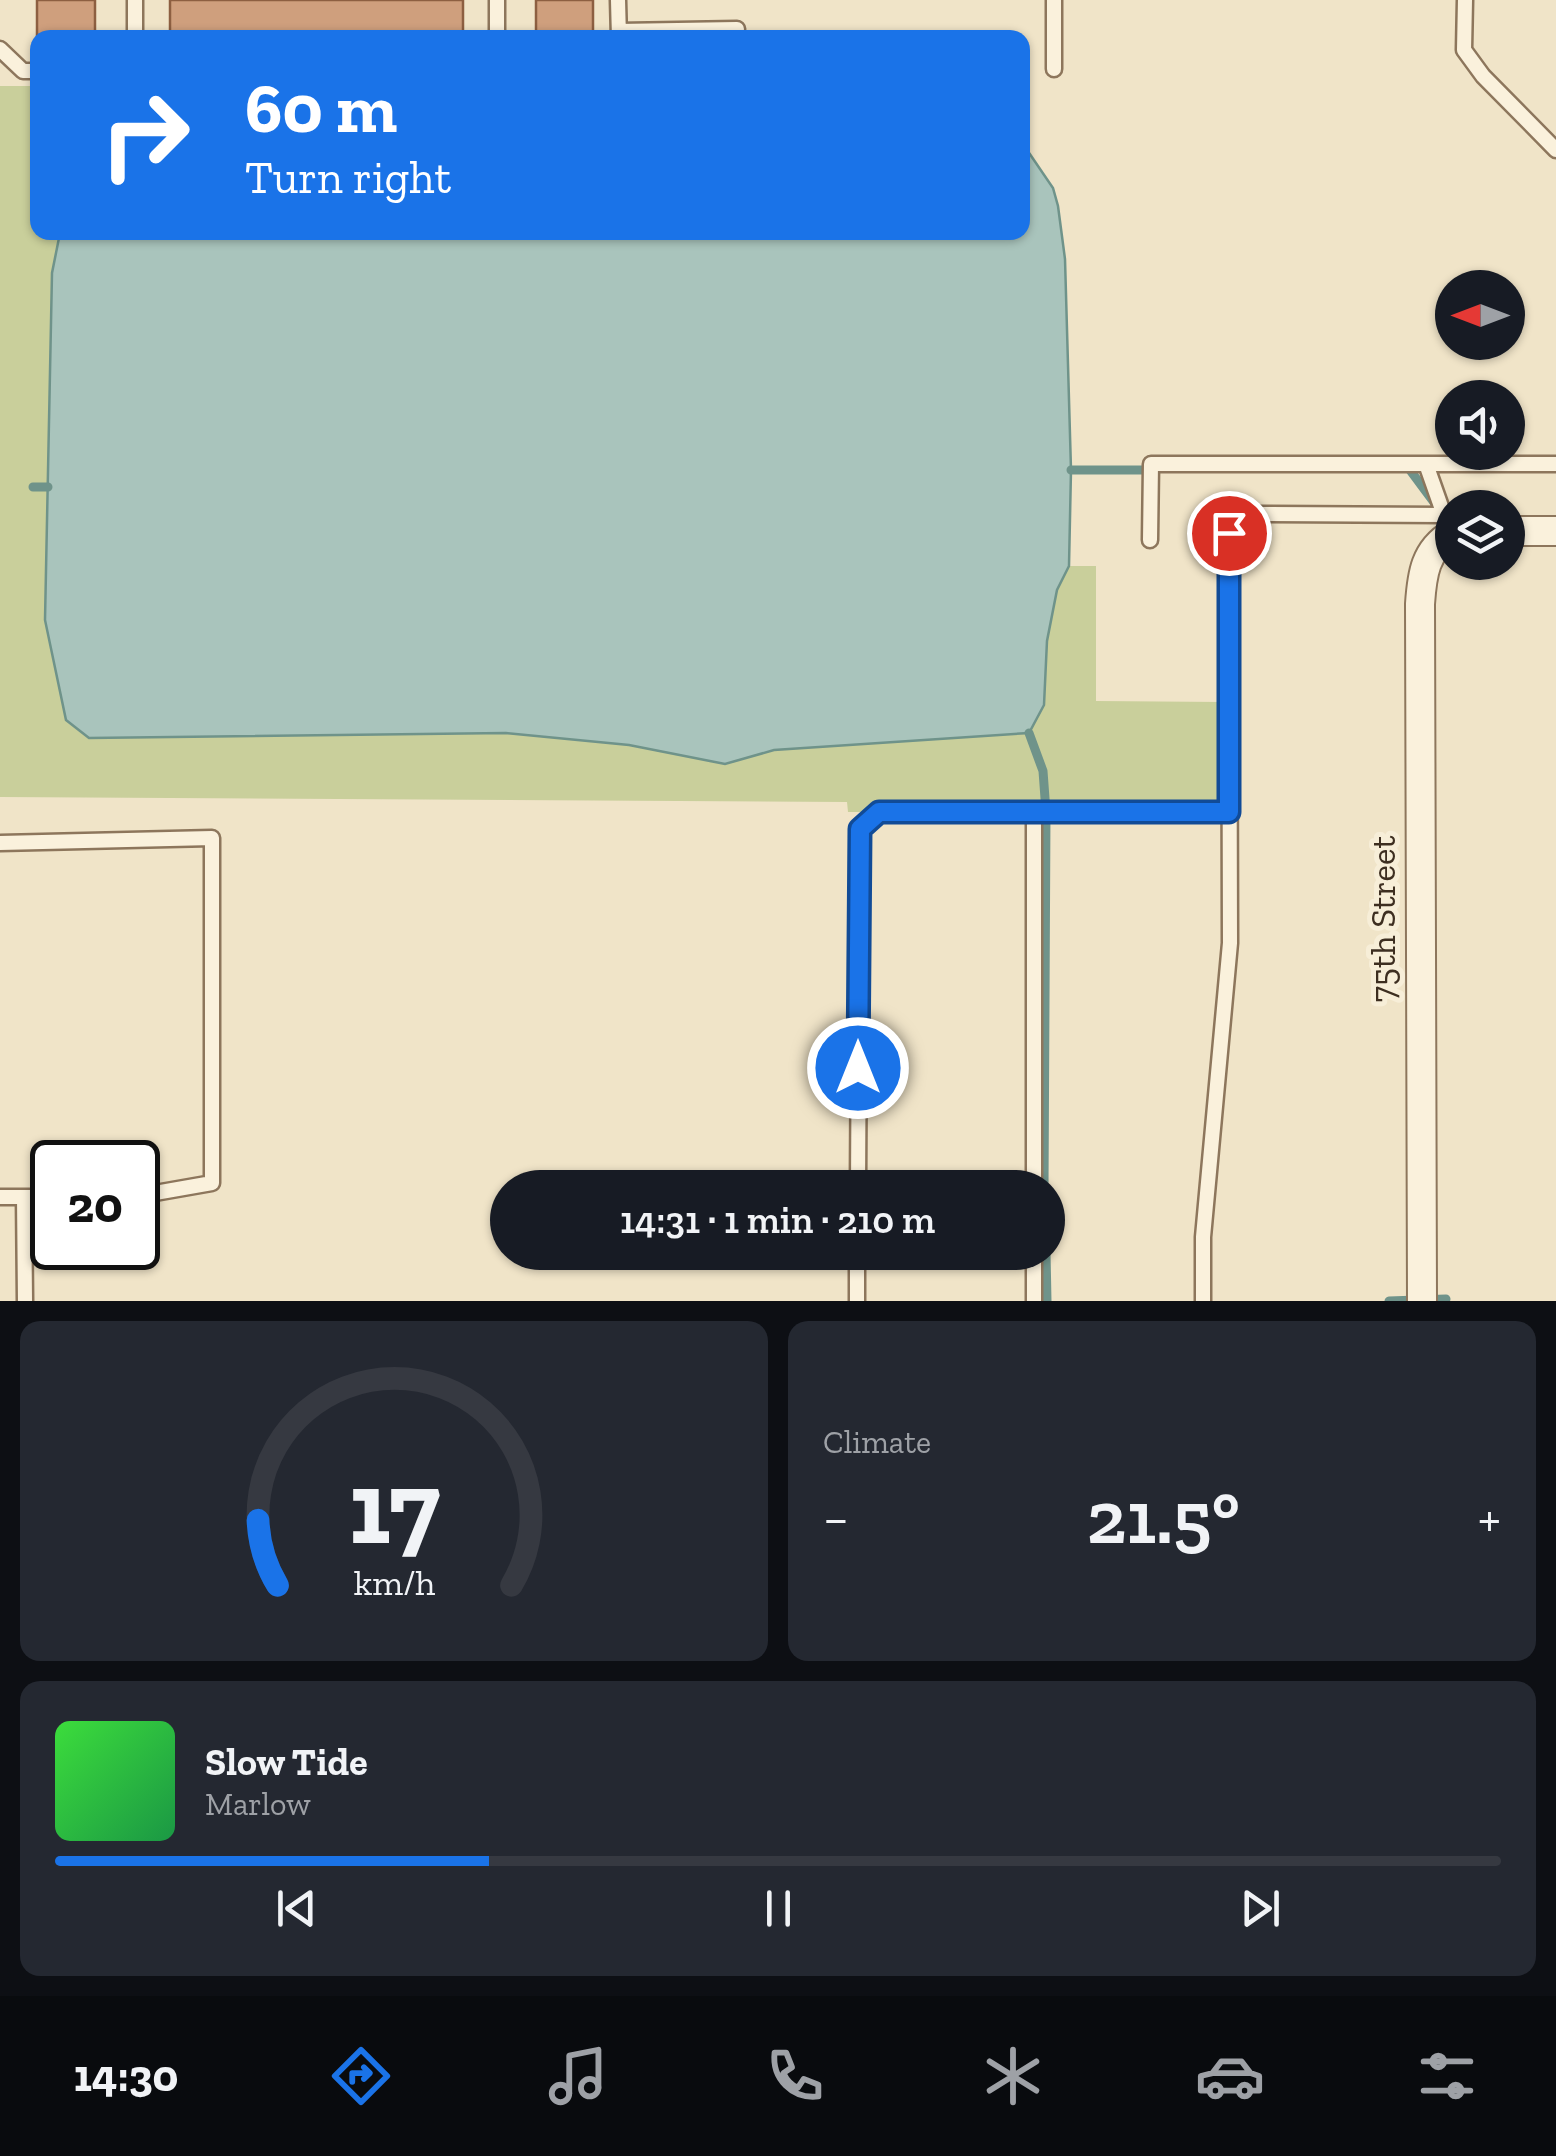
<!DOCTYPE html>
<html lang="en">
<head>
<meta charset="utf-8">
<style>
  :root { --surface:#171b24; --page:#242831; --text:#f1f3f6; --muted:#9ea1a6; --line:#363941; --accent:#1a73e8 }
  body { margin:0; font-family:"Zilla Slab",serif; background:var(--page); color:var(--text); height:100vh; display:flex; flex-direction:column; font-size:38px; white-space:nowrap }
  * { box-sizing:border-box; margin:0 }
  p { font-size:32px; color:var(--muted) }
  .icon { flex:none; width:55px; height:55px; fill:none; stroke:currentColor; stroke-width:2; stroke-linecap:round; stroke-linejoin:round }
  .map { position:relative; height:1301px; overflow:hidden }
  .side { display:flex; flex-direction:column; gap:20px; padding:20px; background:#0d0f14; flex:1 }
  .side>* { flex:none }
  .top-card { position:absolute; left:30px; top:30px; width:1000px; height:210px; border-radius:20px; box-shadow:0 2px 8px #0004; background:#1a73e8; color:#fff; overflow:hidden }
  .needle { width:65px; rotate:270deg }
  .tools { position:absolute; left:1435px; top:270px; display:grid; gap:20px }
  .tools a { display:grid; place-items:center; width:90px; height:90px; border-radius:50%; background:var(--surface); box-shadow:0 2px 8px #0004; font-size:50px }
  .speed { position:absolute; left:30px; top:1140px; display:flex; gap:20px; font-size:50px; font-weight:700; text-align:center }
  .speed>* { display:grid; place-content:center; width:130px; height:130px; border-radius:50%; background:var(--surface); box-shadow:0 2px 8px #0004; line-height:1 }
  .speed .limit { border:5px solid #111; border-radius:15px; background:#fff; color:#111 }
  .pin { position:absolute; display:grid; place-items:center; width:85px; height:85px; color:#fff; margin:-42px; border:5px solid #fff; border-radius:50%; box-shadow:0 2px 10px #0007 }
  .me { position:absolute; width:110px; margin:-55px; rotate:0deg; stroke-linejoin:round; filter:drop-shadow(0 0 8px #0008) }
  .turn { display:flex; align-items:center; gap:35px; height:210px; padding:0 50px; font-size:45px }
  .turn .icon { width:130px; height:130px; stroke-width:2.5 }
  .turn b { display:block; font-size:70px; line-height:85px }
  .big { font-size:75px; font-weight:600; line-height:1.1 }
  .side .card { flex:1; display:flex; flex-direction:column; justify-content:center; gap:15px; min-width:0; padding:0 35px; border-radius:20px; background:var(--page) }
  .side .dial { align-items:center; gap:0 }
  .dial svg { height:260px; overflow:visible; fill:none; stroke:var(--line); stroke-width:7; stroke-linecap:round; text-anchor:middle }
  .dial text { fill:var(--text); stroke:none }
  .song { display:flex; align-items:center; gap:30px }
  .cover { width:120px; height:120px; border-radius:15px; background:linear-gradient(135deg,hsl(120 70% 55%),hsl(140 70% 35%)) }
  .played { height:10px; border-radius:5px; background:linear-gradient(90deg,var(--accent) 30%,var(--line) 30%) }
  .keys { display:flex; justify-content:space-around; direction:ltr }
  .heat { display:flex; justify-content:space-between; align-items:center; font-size:55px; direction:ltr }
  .side .tiles { flex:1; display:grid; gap:20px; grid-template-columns:1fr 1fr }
  .card:last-child { grid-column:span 2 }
  .trip { position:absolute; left:490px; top:1170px; width:575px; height:100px; border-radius:50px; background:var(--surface); box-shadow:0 2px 8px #0004; font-weight:600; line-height:100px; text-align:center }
  .tabs { display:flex; height:160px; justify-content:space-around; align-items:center; background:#090b0e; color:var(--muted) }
  .tabs .icon { width:70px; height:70px }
  .tabs .selected { color:var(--accent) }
  .tabs b { font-size:45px; color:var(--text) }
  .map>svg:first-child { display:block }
  .green { fill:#c9cf9b }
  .water { fill:#a9c4bc; stroke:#6f938a; stroke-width:2.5 }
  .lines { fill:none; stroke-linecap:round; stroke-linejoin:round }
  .stream { stroke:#6f938a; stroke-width:9 }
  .building { fill:#cf9f7d; stroke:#8d5f41; stroke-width:2.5 }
  .service-casing { stroke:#8d765c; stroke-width:19 }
  .minor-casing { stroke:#8d765c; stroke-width:32 }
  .service { stroke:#faf1dc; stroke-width:14 }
  .minor { stroke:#faf1dc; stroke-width:28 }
  .route-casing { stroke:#114b97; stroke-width:25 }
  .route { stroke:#1a73e8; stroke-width:18 }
  .labels { text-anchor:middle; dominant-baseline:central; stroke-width:10; stroke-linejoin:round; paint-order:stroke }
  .street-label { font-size:35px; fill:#3d2e20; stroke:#f7eed8 }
</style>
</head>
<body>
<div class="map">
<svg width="1556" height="1301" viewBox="0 0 1556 1301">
  <rect width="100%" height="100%" fill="#f0e4c8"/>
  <path class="green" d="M0,86H37L38,232H1022L1023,144L1053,188L1058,206L1030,207L1031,260L1065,259L1069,566H1096V701L1222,702V803L1214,812H848L847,802L0,797Z"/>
  <path class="water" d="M1023,144L1053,188L1058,206L1065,259L1071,470L1069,566L1057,590L1047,641L1044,705L1029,733L774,750L725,764L629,745L506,733L89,738L66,720L45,620L52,273L60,233L1022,232Z"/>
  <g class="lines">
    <path class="stream" d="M1071,470H1153
      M1410,470L1436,505
      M33,487H48
      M1029,733L1043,771L1046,812L1044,1188
      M1046,1252L1047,1301
      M1389,1301L1446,1299"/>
  </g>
  <path class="building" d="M37,0H95V38H38L37,51Z
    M170,0H463V38H170Z
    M536,0H593V38H536Z"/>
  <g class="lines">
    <defs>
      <path id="service" d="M135,0V38
        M618,0L619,38
        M1465,0L1464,50L1483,76L1556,150
        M619,31L737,29
        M497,38V0
        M0,49L23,71H38
        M1054,69V0
        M1426,464L1444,515
        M1150,540L1151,464H1556
        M1034,812V1188
        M0,843L212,838V1183L138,1196
        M858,1188L860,829L879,812H1229
        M0,1197H52
        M24,1197L25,1301
        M1034,1252V1301
        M857,1301V1252
        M1203,1301V1237L1230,943L1229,533L1254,514L1444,515L1452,525"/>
      <path id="minor" d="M1508,531H1556
        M1422,1301L1420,604C1422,574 1425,550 1452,534"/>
    </defs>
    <use href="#service" class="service-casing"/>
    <use href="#minor" class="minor-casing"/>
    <use href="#service" class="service"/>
    <use href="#minor" class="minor"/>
  </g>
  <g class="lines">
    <defs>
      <path id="route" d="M858,1068L860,829L879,812H1229V533"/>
    </defs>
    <use href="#route" class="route-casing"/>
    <use href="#route" class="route"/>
  </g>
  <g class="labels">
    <g class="street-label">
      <text transform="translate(1383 919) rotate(-90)">75th Street</text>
    </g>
  </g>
</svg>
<div class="tools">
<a><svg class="needle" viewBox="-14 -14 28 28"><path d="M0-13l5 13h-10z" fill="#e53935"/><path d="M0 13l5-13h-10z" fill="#9ea1a6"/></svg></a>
<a><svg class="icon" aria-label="sound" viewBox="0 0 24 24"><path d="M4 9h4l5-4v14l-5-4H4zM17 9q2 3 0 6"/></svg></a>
<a><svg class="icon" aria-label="layers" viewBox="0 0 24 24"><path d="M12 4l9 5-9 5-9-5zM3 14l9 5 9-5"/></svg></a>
</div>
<div class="speed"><div class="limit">20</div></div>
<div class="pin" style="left:1229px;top:533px;background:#d93025"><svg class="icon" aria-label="arrive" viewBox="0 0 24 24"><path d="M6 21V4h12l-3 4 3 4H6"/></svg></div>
<svg class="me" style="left:858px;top:1068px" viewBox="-20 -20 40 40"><circle r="17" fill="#1a73e8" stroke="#fff" stroke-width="3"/><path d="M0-11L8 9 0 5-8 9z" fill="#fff"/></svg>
<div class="trip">14:31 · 1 min · 210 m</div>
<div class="top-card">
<div class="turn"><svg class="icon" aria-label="right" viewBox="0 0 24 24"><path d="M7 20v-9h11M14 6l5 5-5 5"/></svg><div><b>60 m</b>Turn right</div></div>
</div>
</div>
<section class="side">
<div class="tiles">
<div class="card dial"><svg viewBox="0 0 100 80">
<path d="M14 69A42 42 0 1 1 86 69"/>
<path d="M14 69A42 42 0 0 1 8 49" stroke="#1a73e8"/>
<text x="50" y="56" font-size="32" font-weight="700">17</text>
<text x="50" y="72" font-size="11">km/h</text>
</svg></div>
<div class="card"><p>Climate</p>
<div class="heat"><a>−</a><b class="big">21.5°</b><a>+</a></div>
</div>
<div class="card">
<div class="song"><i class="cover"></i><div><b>Slow Tide</b><p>Marlow</p></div></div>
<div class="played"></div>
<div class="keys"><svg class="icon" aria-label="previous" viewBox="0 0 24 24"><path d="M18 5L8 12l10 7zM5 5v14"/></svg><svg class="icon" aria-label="pause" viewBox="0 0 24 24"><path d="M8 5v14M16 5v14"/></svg><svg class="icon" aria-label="next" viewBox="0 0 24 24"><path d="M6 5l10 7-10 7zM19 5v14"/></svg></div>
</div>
</div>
</section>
<nav class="tabs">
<b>14:30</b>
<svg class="icon selected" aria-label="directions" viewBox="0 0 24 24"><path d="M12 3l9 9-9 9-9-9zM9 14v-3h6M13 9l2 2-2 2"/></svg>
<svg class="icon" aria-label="music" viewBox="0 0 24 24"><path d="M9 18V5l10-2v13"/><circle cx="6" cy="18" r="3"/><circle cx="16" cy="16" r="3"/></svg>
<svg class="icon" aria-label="phone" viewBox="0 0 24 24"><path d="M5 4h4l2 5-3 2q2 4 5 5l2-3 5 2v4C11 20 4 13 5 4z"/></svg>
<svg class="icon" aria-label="climate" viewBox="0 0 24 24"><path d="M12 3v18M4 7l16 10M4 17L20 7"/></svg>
<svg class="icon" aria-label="car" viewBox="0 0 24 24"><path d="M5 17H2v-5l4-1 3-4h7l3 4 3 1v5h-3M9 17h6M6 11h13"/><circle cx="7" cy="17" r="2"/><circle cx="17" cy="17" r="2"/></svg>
<svg class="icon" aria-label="filters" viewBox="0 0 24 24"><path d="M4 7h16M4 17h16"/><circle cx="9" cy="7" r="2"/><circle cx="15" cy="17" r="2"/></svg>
</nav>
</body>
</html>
